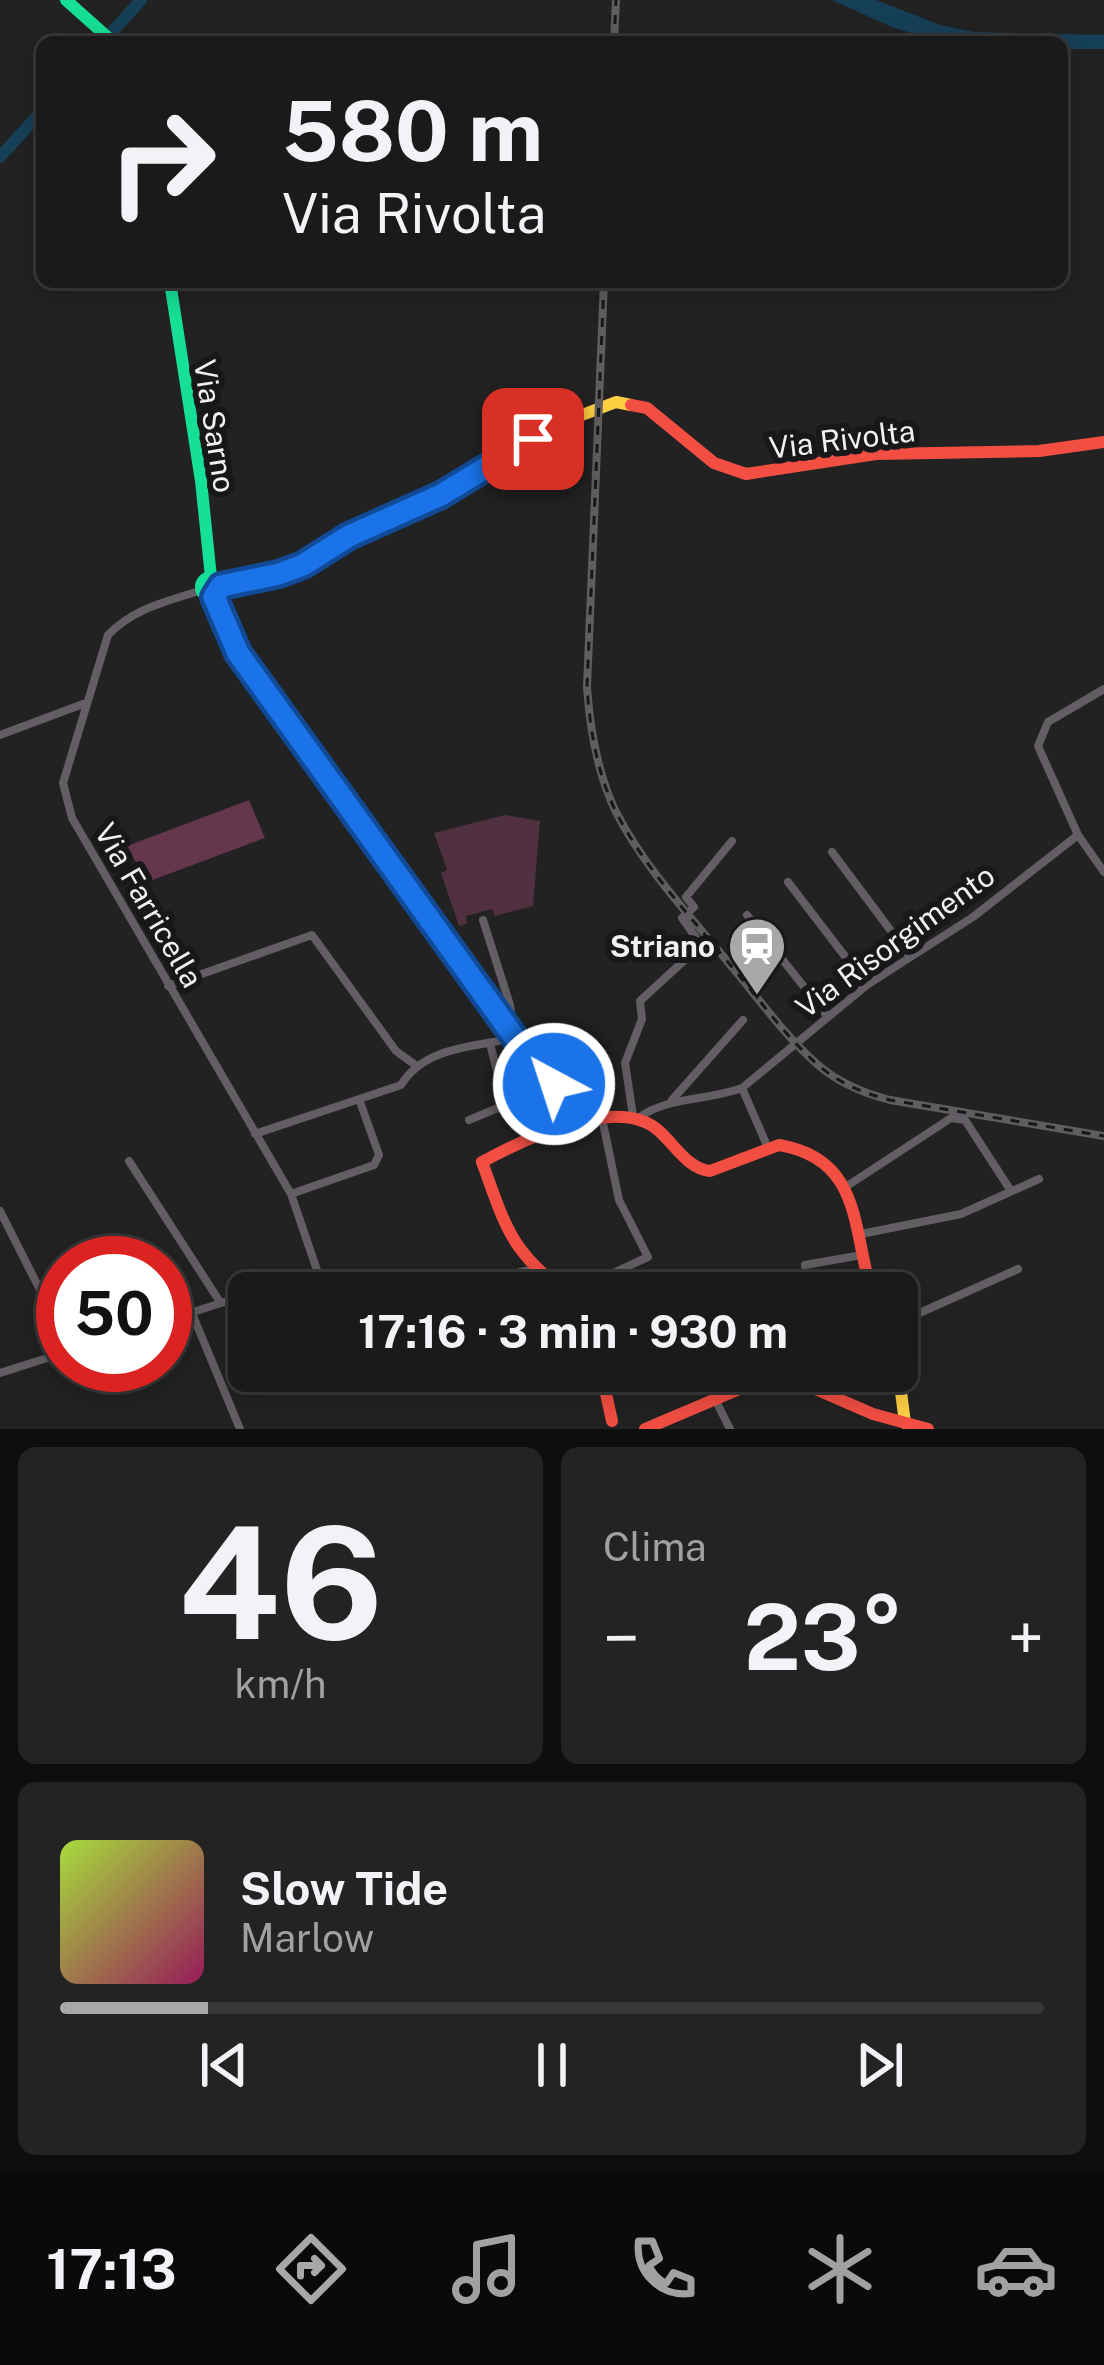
<!DOCTYPE html>
<html lang="it">
<head>
<meta charset="utf-8">
<style>
  :root { --surface:#1a1a1a; --page:#232323; --text:#f1f3f6; --muted:#9fa1a2; --line:#383839; --accent:#a9a8a9 }
  body { margin:0; font-family:"Public Sans",sans-serif; background:var(--page); color:var(--text); height:100vh; display:flex; flex-direction:column; font-size:45px; white-space:nowrap }
  * { box-sizing:border-box; margin:0 }
  p { font-size:39px; color:var(--muted) }
  .icon { flex:none; width:66px; height:66px; fill:none; stroke:currentColor; stroke-width:2; stroke-linecap:round; stroke-linejoin:round }
  .map { position:relative; height:1429px; overflow:hidden }
  .drawer { display:flex; flex-direction:column; gap:18px; padding:18px; background:#0e0e0e; flex:1 }
  .drawer>* { flex:none }
  .guide { position:absolute; left:36px; top:36px; width:1032px; height:252px; border-radius:18px; box-shadow:0 6px 30px #0003,0 0 0 3px var(--line); background:#1a1a1a; color:var(--text); overflow:hidden }
  .speed { position:absolute; left:36px; top:1236px; display:flex; gap:24px; font-size:60px; font-weight:700; text-align:center }
  .speed>* { display:grid; place-content:center; width:156px; height:156px; border-radius:50%; background:var(--surface); box-shadow:0 6px 30px #0003,0 0 0 3px var(--line); line-height:1 }
  .speed .limit { border:18px solid #d22; background:#fff; color:#111 }
  .pin { position:absolute; display:grid; place-items:center; width:102px; height:102px; color:#fff; margin:-51px; border-radius:24px; box-shadow:0 6px 18px #0006 }
  .me { position:absolute; width:132px; margin:-66px; rotate:320deg; stroke-linejoin:round; filter:drop-shadow(0 0 9px #0008) }
  .turn { display:flex; align-items:center; gap:42px; height:252px; padding:0 48px; font-size:54px }
  .turn .icon { width:156px; height:156px; stroke-width:2.5 }
  .turn b { display:block; font-size:84px; line-height:102px }
  .big { font-size:90px; font-weight:700; line-height:1.1 }
  .drawer .card { flex:1; display:flex; flex-direction:column; justify-content:center; gap:18px; min-width:0; padding:0 42px; border-radius:18px; background:var(--page) }
  .drawer .dial { align-items:center; gap:0 }
  .dial b { font-size:156px; line-height:1 }
  .song { display:flex; align-items:center; gap:36px }
  .cover { width:144px; height:144px; border-radius:18px; background:linear-gradient(135deg,hsl(80 70% 55%),hsl(330 70% 35%)) }
  .played { height:12px; border-radius:6px; background:linear-gradient(90deg,var(--accent) 15%,var(--line) 15%) }
  .keys { display:flex; justify-content:space-around; direction:ltr }
  .heat { display:flex; justify-content:space-between; align-items:center; font-size:66px; direction:ltr }
  .drawer .tiles { flex:1; display:grid; gap:18px; grid-template-columns:1fr 1fr }
  .card:last-child { grid-column:span 2 }
  .trip { position:absolute; left:228px; top:1272px; width:690px; height:120px; border-radius:18px; background:var(--surface); box-shadow:0 6px 30px #0003,0 0 0 3px var(--line); font-weight:700; line-height:120px; text-align:center }
  .tabs { display:flex; height:192px; justify-content:space-around; align-items:center; background:#0a0a0a; color:var(--muted) }
  .tabs .icon { width:84px; height:84px }
  .tabs .active { color:var(--accent) }
  .tabs b { font-size:54px; color:var(--text) }
  .map>svg:first-child { display:block }
  .green { fill:#51313f }
  .forest { fill:#65374c }
  .water { fill:#164057 }
  .lines { fill:none; stroke-linecap:round; stroke-linejoin:round }
  .river { stroke:#164057; stroke-width:12 }
  .street { stroke:#635e63; stroke-width:8 }
  .fast { stroke:#16e098; stroke-width:12 }
  .slow { stroke:#ffcf43; stroke-width:12 }
  .jam { stroke:#f24e42; stroke-width:12 }
  .rail-casing { stroke:#5f5d5f; stroke-width:8 }
  .rail { stroke:#18181a; stroke-width:3; stroke-dasharray:9; stroke-linecap:butt }
  .route-casing { stroke:#114b97; stroke-width:30 }
  .route { stroke:#1a73e8; stroke-width:21 }
  .labels { text-anchor:middle; dominant-baseline:central; stroke-width:12; stroke-linejoin:round; paint-order:stroke }
  .street-label { font-size:30px; fill:#f1f0f2; stroke:#18181a }
  .poi-label { font-size:30px; font-weight:bold; fill:#f1f0f2; stroke:#18181a; text-anchor:end }
</style>
</head>
<body>
<div class="map">
<svg width="1104" height="1429" viewBox="0 0 1104 1429">
  <rect width="100%" height="100%" fill="#222"/>
  <path class="green" d="M505,815L540,821L533,906L495,916L492,909L466,916L467,924L459,926L441,873L447,870L434,833Z"/>
  <path class="forest" d="M249,800L265,838L147,882L127,846Z"/>
  <path class="water" d="M832,0H876L940,25L974,32L1104,35V49H1062V42H943L894,28Z"/>
  <g class="lines">
    <path class="river" d="M103,42L141,0
      M0,157L42,111"/>
    <path class="street" d="M202,590C166,602 134,608 108,635L63,783L72,818L291,1194L318,1273L317,1280
      M1104,689L1048,722L1038,746L1078,835L1104,872
      M0,735L83,704
      M832,852L909,955
      M788,882L867,985
      M747,915L828,1017
      M168,986L312,935L396,1051L414,1064
      M742,1088L768,1148
      M672,1100L743,1020
      M633,1116L625,1063L642,1019L640,1001L701,945L682,918L694,907L686,897L732,841
      M638,1118C669,1096 707,1101 742,1088L867,985L973,917L1078,835
      M469,1120L505,1105L490,1043
      M255,1134L401,1085C424,1047 473,1047 515,1038L510,1005L483,920
      M129,1161L220,1302
      M844,1188L951,1118L965,1120L1011,1191
      M291,1194L374,1165L379,1155L359,1099
      M0,1211L63,1335
      M861,1234L961,1214L1039,1179
      M253,1293L317,1280L331,1293
      M428,1293L534,1269
      M570,1293L648,1257L619,1200L602,1118
      M810,1293L805,1265L862,1255
      M191,1311L240,1429
      M165,1321L249,1294
      M897,1323L1018,1269
      M0,1373L63,1353
      M715,1399L730,1429"/>
    <path class="fast" d="M66,0L113,42
      M170,282L201,481L211,577
      M201 587a10 10 0 1 1 20 0a10 10 0 1 1-20 0Z"/>
    <path class="slow" d="M221,586L279,575L303,565L349,536L441,495L556,425L616,402L631,405
      M214,597L237,653L515,1038L584,1119
      M897,1361L905,1423"/>
    <path class="jam" d="M631,405L647,408L714,463L746,474L876,454L1039,451L1104,442
      M566,1293C509,1249 506,1227 482,1162C524,1139 618,1094 659,1131C675,1145 688,1169 710,1171L779,1145C863,1159 852,1231 872,1293
      M601,1371L612,1421
      M645,1429L763,1379L797,1381L873,1414L928,1429"/>
    <defs>
      <path id="rail" d="M614,42L616,0
        M604,282L587,687C590,730 597,773 616,812C645,869 692,918 732,967C759,999 785,1036 817,1064C838,1083 863,1093 890,1100L1104,1136"/>
    </defs>
    <use href="#rail" class="rail-casing"/>
    <use href="#rail" class="rail"/>
  </g>
  <g class="lines">
    <defs>
      <path id="route" d="M533,439L441,495L349,536L303,565L279,574L221,586L214,597L238,653L515,1038L554,1084"/>
    </defs>
    <use href="#route" class="route-casing"/>
    <use href="#route" class="route"/>
  </g>
  <defs>
    <symbol id="station-pin" viewBox="-11 -11 22 30"><path d="M0 17L-7.5 6A9.5 9.5 0 1 1 7.5 6Z" fill="#a9a8a9" stroke="#18181a"/><path d="M-3-6H3Q5-6 5-4V2Q5 4 3 4L4.5 6H3L1.5 4h-3L-3 6H-4.5L-3 4Q-5 4-5 2V-4Q-5-6-3-6ZM-3.5-4v3h7v-3ZM-3.5 1v1.5H-2V1ZM2 1v1.5H3.5V1Z" fill="#fff"/></symbol>
  </defs>
  <g fill-rule="evenodd">
    <use href="#station-pin" x="724" y="913" width="66" height="90"/>
  </g>
  <g class="labels">
    <g class="street-label">
      <text transform="translate(215 426) rotate(81)">Via Sarno</text>
      <text transform="translate(842 439) rotate(-7)">Via Rivolta</text>
      <text transform="translate(149 905) rotate(60)">Via Farricella</text>
      <text transform="translate(895 941) rotate(-36)">Via Risorgimento</text>
    </g>
    <g class="poi-label">
      <text x="715" y="946">Striano</text>
    </g>
  </g>
</svg>
<div class="speed"><div class="limit">50</div></div>
<div class="pin" style="left:533px;top:439px;background:#d93025"><svg class="icon" aria-label="arrive" viewBox="0 0 24 24"><path d="M6 21V4h12l-3 4 3 4H6"/></svg></div>
<svg class="me" style="left:554px;top:1084px" viewBox="-20 -20 40 40"><circle r="17" fill="#1a73e8" stroke="#fff" stroke-width="3"/><path d="M0-11L8 9 0 5-8 9z" fill="#fff"/></svg>
<div class="trip">17:16 · 3 min · 930 m</div>
<div class="guide">
<div class="turn"><svg class="icon" aria-label="right" viewBox="0 0 24 24"><path d="M7 20v-9h11M14 6l5 5-5 5"/></svg><div><b>580 m</b>Via Rivolta</div></div>
</div>
</div>
<section class="drawer">
<div class="tiles">
<div class="card dial"><b>46</b><p>km/h</p></div>
<div class="card"><p>Clima</p>
<div class="heat"><a>−</a><b class="big">23°</b><a>+</a></div>
</div>
<div class="card">
<div class="song"><i class="cover"></i><div><b>Slow Tide</b><p>Marlow</p></div></div>
<div class="played"></div>
<div class="keys"><svg class="icon" aria-label="previous" viewBox="0 0 24 24"><path d="M18 5L8 12l10 7zM5 5v14"/></svg><svg class="icon" aria-label="pause" viewBox="0 0 24 24"><path d="M8 5v14M16 5v14"/></svg><svg class="icon" aria-label="next" viewBox="0 0 24 24"><path d="M6 5l10 7-10 7zM19 5v14"/></svg></div>
</div>
</div>
</section>
<nav class="tabs">
<b>17:13</b>
<svg class="icon active" aria-label="directions" viewBox="0 0 24 24"><path d="M12 3l9 9-9 9-9-9zM9 14v-3h6M13 9l2 2-2 2"/></svg>
<svg class="icon" aria-label="music" viewBox="0 0 24 24"><path d="M9 18V5l10-2v13"/><circle cx="6" cy="18" r="3"/><circle cx="16" cy="16" r="3"/></svg>
<svg class="icon" aria-label="phone" viewBox="0 0 24 24"><path d="M5 4h4l2 5-3 2q2 4 5 5l2-3 5 2v4C11 20 4 13 5 4z"/></svg>
<svg class="icon" aria-label="climate" viewBox="0 0 24 24"><path d="M12 3v18M4 7l16 10M4 17L20 7"/></svg>
<svg class="icon" aria-label="car" viewBox="0 0 24 24"><path d="M5 17H2v-5l4-1 3-4h7l3 4 3 1v5h-3M9 17h6M6 11h13"/><circle cx="7" cy="17" r="2"/><circle cx="17" cy="17" r="2"/></svg>
</nav>
</body>
</html>
